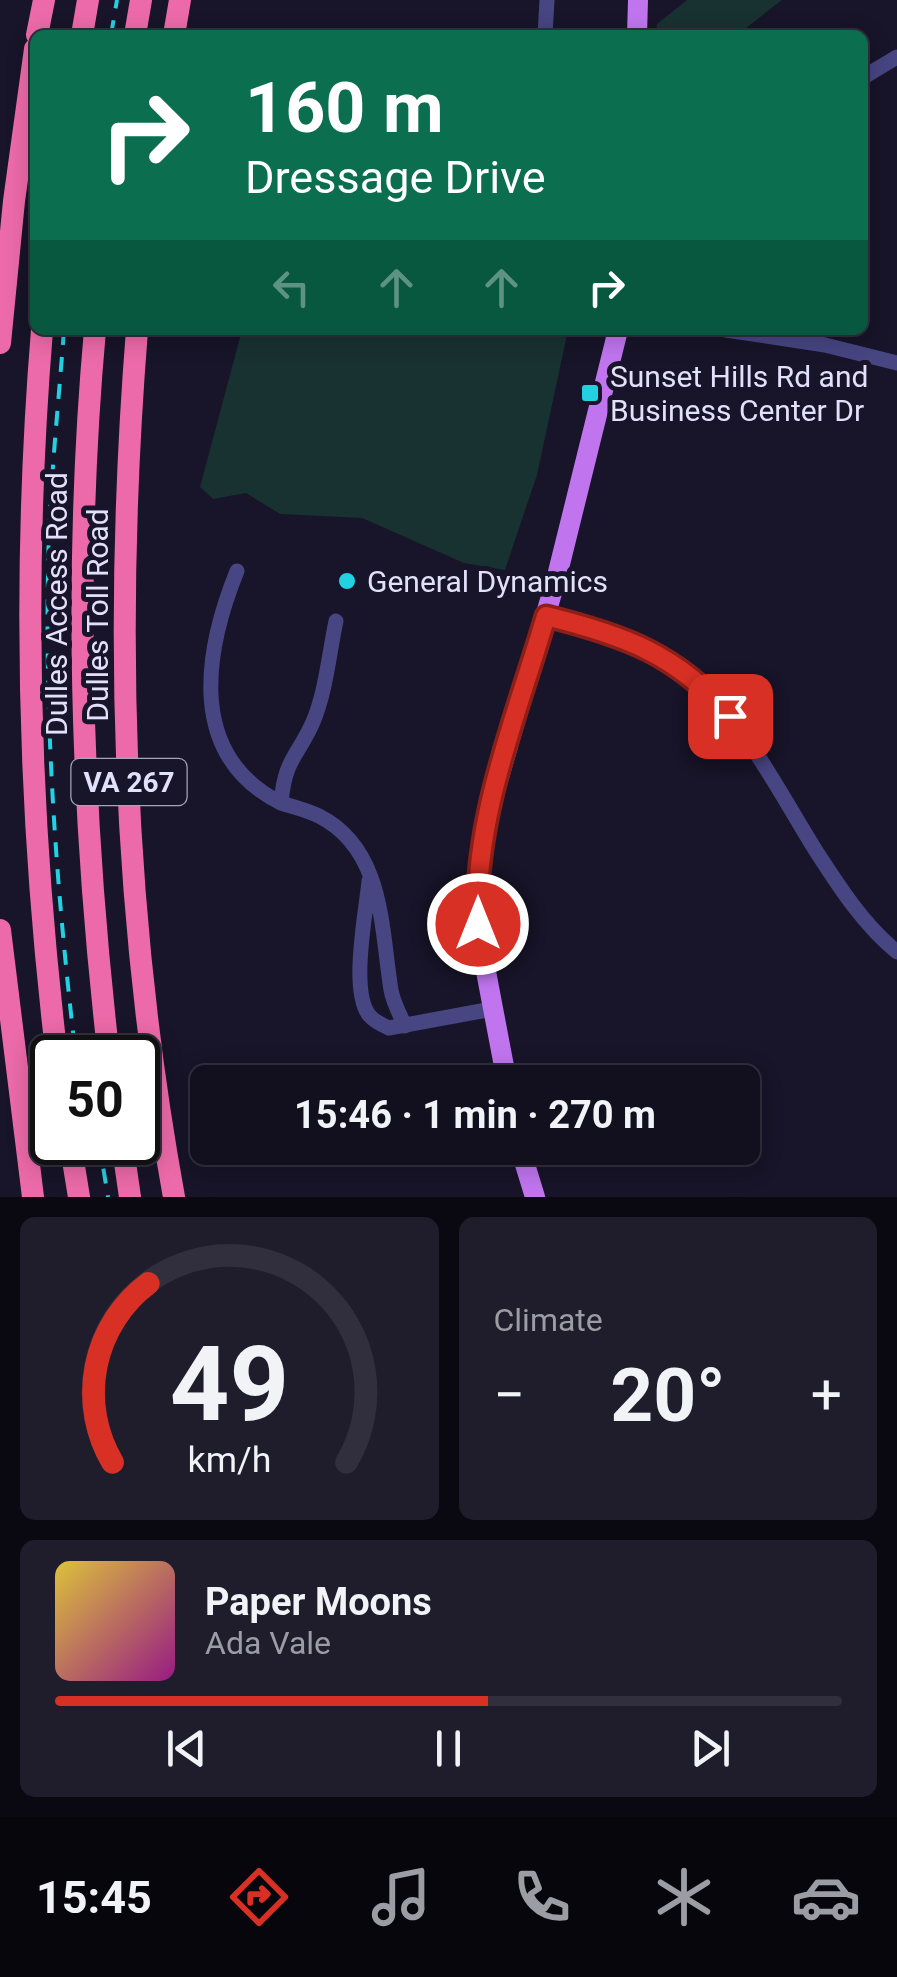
<!DOCTYPE html>
<html lang="en">
<head>
<meta charset="utf-8">
<style>
  :root { --surface:#120f1f; --page:#1f1d2c; --text:#f1f3f6; --muted:#9c9ca4; --line:#312f3d; --accent:#d93025 }
  body { margin:0; font-family:Roboto,sans-serif; background:var(--page); color:var(--text); height:100vh; display:flex; flex-direction:column; font-size:38px; white-space:nowrap }
  * { box-sizing:border-box; margin:0 }
  p { font-size:32px; color:var(--muted) }
  .icon { flex:none; width:55px; height:55px; fill:none; stroke:currentColor; stroke-width:2; stroke-linecap:round; stroke-linejoin:round }
  .map { position:relative; height:1197px; overflow:hidden }
  .sheet { display:flex; flex-direction:column; gap:20px; padding:20px; background:#0a0811; flex:1 }
  .sheet>* { flex:none }
  .top-card { position:absolute; left:30px; top:30px; width:838px; height:305px; border-radius:15px; box-shadow:0 5px 25px #0003,0 0 0 2px var(--line); background:#0b6e4f; color:#fff; overflow:hidden }
  .speed { position:absolute; left:30px; top:1035px; display:flex; gap:20px; font-size:50px; font-weight:700; text-align:center }
  .speed>* { display:grid; place-content:center; width:130px; height:130px; border-radius:50%; background:var(--surface); box-shadow:0 5px 25px #0003,0 0 0 2px var(--line); line-height:1 }
  .speed .limit { border:5px solid #111; border-radius:15px; background:#fff; color:#111 }
  .pin { position:absolute; display:grid; place-items:center; width:85px; height:85px; color:#fff; margin:-42px; border-radius:20px; box-shadow:0 5px 15px #0006 }
  .me { position:absolute; width:110px; margin:-55px; rotate:0deg; stroke-linejoin:round; filter:drop-shadow(0 0 8px #0008) }
  .turn { display:flex; align-items:center; gap:35px; height:210px; padding:0 50px; font-size:45px }
  .turn .icon { width:130px; height:130px; stroke-width:2.5 }
  .turn b { display:block; font-size:70px; line-height:85px }
  .lanes { display:flex; align-items:center; height:95px; padding:0 50px; background:#0003; justify-content:center; gap:50px; direction:ltr }
  .lanes .off { opacity:.35 }
  .big { font-size:75px; font-weight:700; line-height:1.1 }
  .sheet .widget { flex:1; display:flex; flex-direction:column; justify-content:center; gap:15px; min-width:0; padding:0 35px; border-radius:15px; background:var(--page) }
  .sheet .dial { align-items:center; gap:0 }
  .dial svg { height:260px; overflow:visible; fill:none; stroke:var(--line); stroke-width:7; stroke-linecap:round; text-anchor:middle }
  .dial text { fill:var(--text); stroke:none }
  .song { display:flex; align-items:center; gap:30px }
  .cover { width:120px; height:120px; border-radius:15px; background:linear-gradient(135deg,hsl(50 70% 55%),hsl(310 70% 35%)) }
  .played { height:10px; border-radius:5px; background:linear-gradient(90deg,var(--accent) 55%,var(--line) 55%) }
  .keys { display:flex; justify-content:space-around; direction:ltr }
  .heat { display:flex; justify-content:space-between; align-items:center; font-size:55px; direction:ltr }
  .sheet .tiles { flex:1; display:grid; gap:20px; grid-template-columns:1fr 1fr }
  .widget:last-child { grid-column:span 2 }
  .trip { position:absolute; left:190px; top:1065px; width:570px; height:100px; border-radius:15px; background:var(--surface); box-shadow:0 5px 25px #0003,0 0 0 2px var(--line); font-weight:700; line-height:100px; text-align:center }
  .dock { display:flex; height:160px; justify-content:space-around; align-items:center; background:#07060c; color:var(--muted) }
  .dock .icon { width:70px; height:70px }
  .dock .active { color:var(--accent) }
  .dock b { font-size:45px; color:var(--text) }
  .map>svg:first-child { display:block }
  .green { fill:#183231 }
  .lines { fill:none; stroke-linecap:round; stroke-linejoin:round }
  .minor { stroke:#474582; stroke-width:15 }
  .major { stroke:#c075ee; stroke-width:20 }
  .highway { stroke:#ec6aa9; stroke-width:22 }
  .rail { stroke:#24d1e3; stroke-width:4; stroke-dasharray:15 12; stroke-linecap:butt }
  .route-casing { stroke:#8d1f18; stroke-width:25 }
  .route { stroke:#d93025; stroke-width:18 }
  .poi-dot { fill:#24d1e3; stroke:#181429; stroke-width:4 }
  .labels { text-anchor:middle; dominant-baseline:central; stroke-width:10; stroke-linejoin:round; paint-order:stroke }
  .shield { fill:#181429; stroke:#a6a3bc; stroke-width:2.5 }
  .shield-label { font-size:28px; font-weight:bold; fill:#e3e0fb }
  .poi-label { font-size:30px; fill:#e3e0fb; stroke:#181429; text-anchor:start }
  .street-label { font-size:30px; fill:#e3e0fb; stroke:#181429 }
</style>
</head>
<body>
<div class="map">
<svg width="897" height="1197" viewBox="0 0 897 1197">
  <rect width="100%" height="100%" fill="#181429"/>
  <path class="green" d="M687,0H782L737,35H656L657,24Z
    M242,330H568L537,475L505,570L464,563L362,518L280,514L246,493L213,499L200,487Z"/>
  <g class="lines">
    <path class="minor" d="M545,35L547,0
      M862,78L897,57
      M726,330L825,345L897,363
      M237,571C204,653 187,756 281,803
      M546,616C578,624 610,631 641,645C727,685 768,774 816,851C840,888 863,924 897,952
      M336,621C329,654 326,691 313,722C297,758 285,758 281,803C294,807 307,810 319,816C384,849 381,928 391,990C393,1002 400,1015 405,1026
      M369,881C366,912 350,991 369,1015C374,1021 382,1025 389,1028L492,1009"/>
    <path class="major" d="M637,35L638,0
      M507,1082L477,924L478,867L486,822L558,572L618,330
      M520,1148L535,1197"/>
    <path class="highway" d="M37,35L44,0
      M82,35L88,0
      M135,35L141,0
      M174,35L180,0
      M42,330C22,573 28,816 57,1058
      M95,330C73,573 81,816 109,1058
      M137,330C114,618 122,912 174,1197
      M0,343L14,201L35,49
      M0,930L33,1197
      M70,1142L79,1197
      M122,1142L130,1197"/>
    <path class="rail" d="M111,35L117,0
      M64,330C58,411 49,491 48,572C45,735 57,896 76,1058
      M99,1142L108,1197"/>
  </g>
  <g class="lines">
    <defs>
      <path id="route" d="M478,924C473,819 517,715 546,616C623,635 677,654 730,716"/>
    </defs>
    <use href="#route" class="route-casing"/>
    <use href="#route" class="route"/>
  </g>
  <g class="poi-dot">
    <rect x="580" y="383" width="20" height="20" rx="5"/>
    <circle cx="347" cy="581" r="10"/>
  </g>
  <g class="labels">
    <rect class="shield" x="71.5" y="759" width="115" height="46" rx="8"/>
    <g class="shield-label">
      <text x="129" y="782">VA 267</text>
    </g>
    <g class="poi-label">
      <text x="610" y="376">Sunset Hills Rd and<tspan x="610" dy="34">Business Center Dr</tspan></text>
      <text x="367" y="581">General Dynamics</text>
    </g>
    <g class="street-label">
      <text transform="translate(56 604) rotate(-90)">Dulles Access Road</text>
      <text transform="translate(97 615) rotate(-90)">Dulles Toll Road</text>
    </g>
  </g>
</svg>
<div class="speed"><div class="limit">50</div></div>
<div class="pin" style="left:730px;top:716px;background:#d93025"><svg class="icon" aria-label="arrive" viewBox="0 0 24 24"><path d="M6 21V4h12l-3 4 3 4H6"/></svg></div>
<svg class="me" style="left:478px;top:924px" viewBox="-20 -20 40 40"><circle r="17" fill="#d93025" stroke="#fff" stroke-width="3"/><path d="M0-11L8 9 0 5-8 9z" fill="#fff"/></svg>
<div class="trip">15:46 · 1 min · 270 m</div>
<div class="top-card">
<div class="turn"><svg class="icon" aria-label="right" viewBox="0 0 24 24"><path d="M7 20v-9h11M14 6l5 5-5 5"/></svg><div><b>160 m</b>Dressage Drive</div></div>
<div class="lanes"><svg class="icon off" aria-label="left" viewBox="0 0 24 24"><path d="M17 20v-9H6M10 6l-5 5 5 5"/></svg><svg class="icon off" aria-label="ahead" viewBox="0 0 24 24"><path d="M12 20V5M6 11l6-6 6 6"/></svg><svg class="icon off" aria-label="ahead" viewBox="0 0 24 24"><path d="M12 20V5M6 11l6-6 6 6"/></svg><svg class="icon" aria-label="right" viewBox="0 0 24 24"><path d="M7 20v-9h11M14 6l5 5-5 5"/></svg></div>
</div>
</div>
<section class="sheet">
<div class="tiles">
<div class="widget dial"><svg viewBox="0 0 100 80">
<path d="M14 69A42 42 0 1 1 86 69"/>
<path d="M14 69A42 42 0 0 1 25 14" stroke="#d93025"/>
<text x="50" y="56" font-size="32" font-weight="700">49</text>
<text x="50" y="72" font-size="11">km/h</text>
</svg></div>
<div class="widget"><p>Climate</p>
<div class="heat"><a>−</a><b class="big">20°</b><a>+</a></div>
</div>
<div class="widget">
<div class="song"><i class="cover"></i><div><b>Paper Moons</b><p>Ada Vale</p></div></div>
<div class="played"></div>
<div class="keys"><svg class="icon" aria-label="previous" viewBox="0 0 24 24"><path d="M18 5L8 12l10 7zM5 5v14"/></svg><svg class="icon" aria-label="pause" viewBox="0 0 24 24"><path d="M8 5v14M16 5v14"/></svg><svg class="icon" aria-label="next" viewBox="0 0 24 24"><path d="M6 5l10 7-10 7zM19 5v14"/></svg></div>
</div>
</div>
</section>
<nav class="dock">
<b>15:45</b>
<svg class="icon active" aria-label="directions" viewBox="0 0 24 24"><path d="M12 3l9 9-9 9-9-9zM9 14v-3h6M13 9l2 2-2 2"/></svg>
<svg class="icon" aria-label="music" viewBox="0 0 24 24"><path d="M9 18V5l10-2v13"/><circle cx="6" cy="18" r="3"/><circle cx="16" cy="16" r="3"/></svg>
<svg class="icon" aria-label="phone" viewBox="0 0 24 24"><path d="M5 4h4l2 5-3 2q2 4 5 5l2-3 5 2v4C11 20 4 13 5 4z"/></svg>
<svg class="icon" aria-label="climate" viewBox="0 0 24 24"><path d="M12 3v18M4 7l16 10M4 17L20 7"/></svg>
<svg class="icon" aria-label="car" viewBox="0 0 24 24"><path d="M5 17H2v-5l4-1 3-4h7l3 4 3 1v5h-3M9 17h6M6 11h13"/><circle cx="7" cy="17" r="2"/><circle cx="17" cy="17" r="2"/></svg>
</nav>
</body>
</html>
